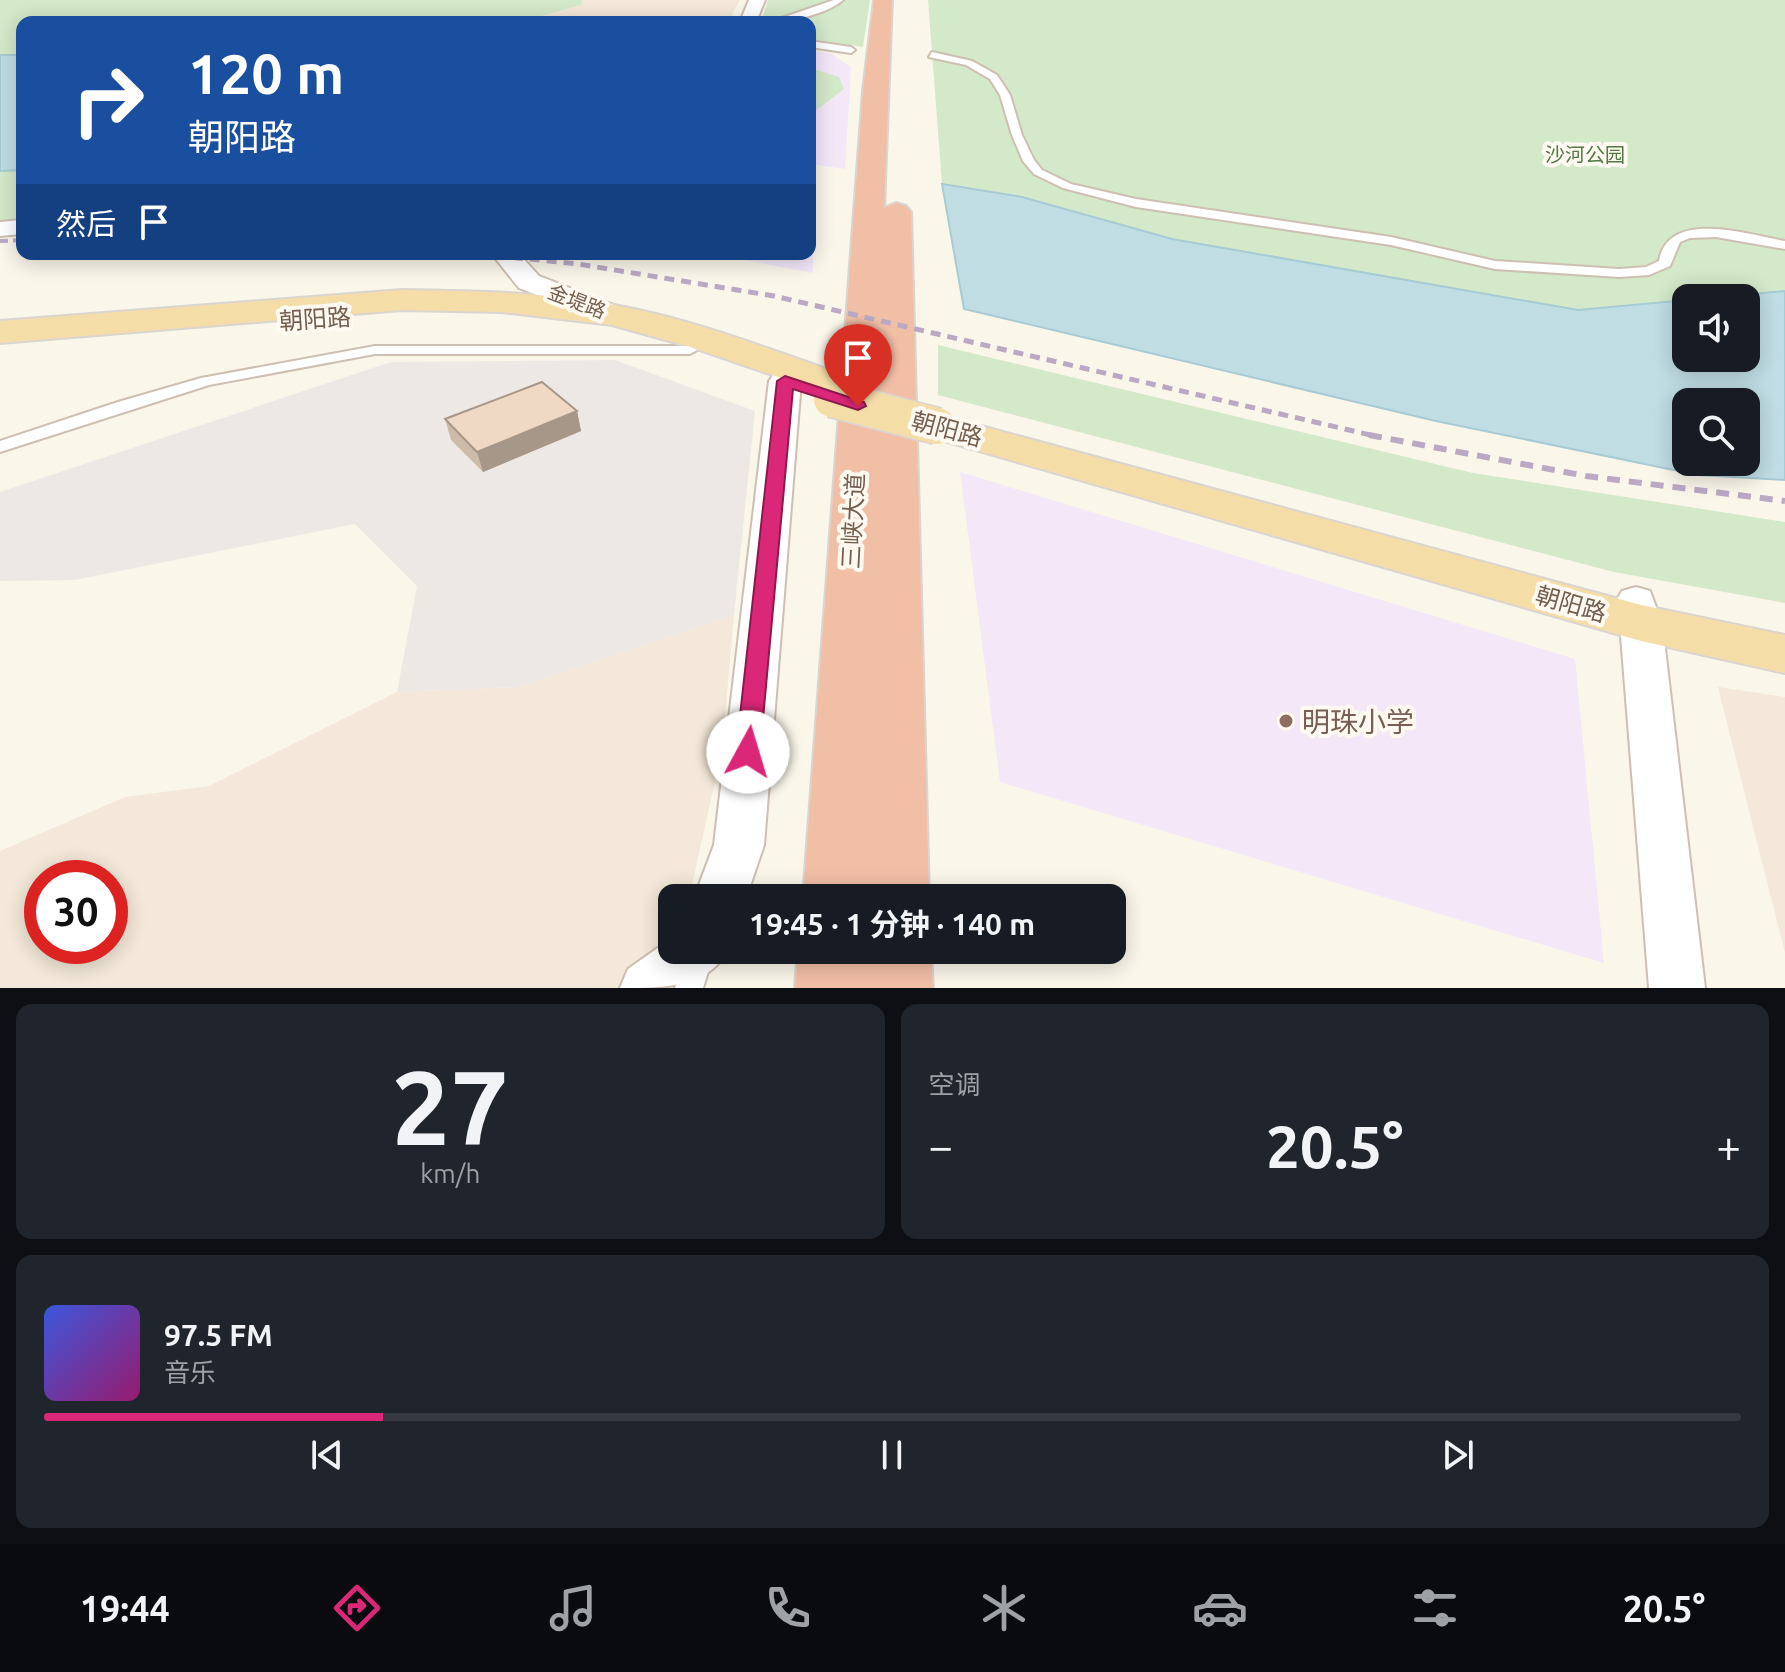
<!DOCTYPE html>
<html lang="zh">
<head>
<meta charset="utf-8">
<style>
  :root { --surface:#171b24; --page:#20242c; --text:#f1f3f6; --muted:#9ea1a6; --line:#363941; --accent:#db2777 }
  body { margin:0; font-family:Ubuntu,"Noto Sans SC",sans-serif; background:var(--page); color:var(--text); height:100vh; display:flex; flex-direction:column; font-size:30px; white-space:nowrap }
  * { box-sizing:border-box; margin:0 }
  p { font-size:26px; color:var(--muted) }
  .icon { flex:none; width:44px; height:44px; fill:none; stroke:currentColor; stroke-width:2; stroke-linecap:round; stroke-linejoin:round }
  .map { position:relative; height:988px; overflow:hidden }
  .sheet { display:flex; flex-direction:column; gap:16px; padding:16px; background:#0d0f14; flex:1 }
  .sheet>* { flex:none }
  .hud { position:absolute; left:16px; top:16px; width:800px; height:244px; border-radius:16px; box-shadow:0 4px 20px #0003; background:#1a4fa0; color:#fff; overflow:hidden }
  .tools { position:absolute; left:1672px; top:284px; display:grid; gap:16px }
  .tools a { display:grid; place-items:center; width:88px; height:88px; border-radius:16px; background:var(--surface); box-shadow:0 4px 20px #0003; font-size:40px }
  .speed { position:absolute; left:24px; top:860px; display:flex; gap:16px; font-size:40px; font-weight:700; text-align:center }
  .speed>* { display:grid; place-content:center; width:104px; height:104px; border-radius:50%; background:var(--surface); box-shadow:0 4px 20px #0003; line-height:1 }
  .speed .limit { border:12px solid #d22; background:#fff; color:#111 }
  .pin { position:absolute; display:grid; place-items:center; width:68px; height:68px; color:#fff; margin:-82px -34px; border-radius:50% 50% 50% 0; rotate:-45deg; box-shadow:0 0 8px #0007 }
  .pin .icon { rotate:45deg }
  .me { position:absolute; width:88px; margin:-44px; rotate:6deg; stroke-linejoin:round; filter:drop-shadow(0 0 6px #0008) }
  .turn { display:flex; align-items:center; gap:28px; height:168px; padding:0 40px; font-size:36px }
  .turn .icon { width:104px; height:104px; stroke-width:2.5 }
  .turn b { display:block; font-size:56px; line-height:68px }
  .then { display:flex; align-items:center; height:76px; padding:0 40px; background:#0003; gap:16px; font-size:30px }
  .big { font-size:60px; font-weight:700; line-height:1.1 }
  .sheet .tile { flex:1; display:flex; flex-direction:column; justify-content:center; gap:12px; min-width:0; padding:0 28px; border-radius:16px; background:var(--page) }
  .sheet .dial { align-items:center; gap:0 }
  .dial b { font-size:104px; line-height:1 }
  .song { display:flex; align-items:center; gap:24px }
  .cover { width:96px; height:96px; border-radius:12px; background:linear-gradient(135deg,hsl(230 70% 55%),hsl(320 70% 35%)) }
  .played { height:8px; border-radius:4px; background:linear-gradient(90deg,var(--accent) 20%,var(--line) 20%) }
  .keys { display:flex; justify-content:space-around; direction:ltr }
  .heat { display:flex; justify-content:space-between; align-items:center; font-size:44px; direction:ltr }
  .sheet .tiles { flex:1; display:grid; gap:16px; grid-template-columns:1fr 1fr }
  .tile:last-child { grid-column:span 2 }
  .trip { position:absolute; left:658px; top:884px; width:468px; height:80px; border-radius:16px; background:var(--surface); box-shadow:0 4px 20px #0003; font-weight:700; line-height:80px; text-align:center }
  .tab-bar { display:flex; height:128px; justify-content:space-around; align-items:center; background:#090b0e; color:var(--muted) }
  .tab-bar .icon { width:56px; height:56px }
  .tab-bar .current { color:var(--accent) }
  .tab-bar b { font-size:36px; color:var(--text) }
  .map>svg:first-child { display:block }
  .residential { fill:#f3e8d9; fill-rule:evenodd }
  .industrial { fill:#ede8e3 }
  .education { fill:#f3e7f8 }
  .green { fill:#d4e9c9 }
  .water { fill:#c0dde4; stroke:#a7cbd5; stroke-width:2; fill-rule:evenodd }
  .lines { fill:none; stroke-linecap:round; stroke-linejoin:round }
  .lane-casing { stroke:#cdbfb1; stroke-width:4 }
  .street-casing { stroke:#cdbfb1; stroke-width:4 }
  .primary-casing { stroke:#dbd5d1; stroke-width:4 }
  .highway-casing { stroke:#dbd5d1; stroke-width:4 }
  .lane { fill:#fff; fill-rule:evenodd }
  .street { fill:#fff; fill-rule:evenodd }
  .primary { fill:#f5dda8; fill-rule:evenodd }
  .highway { fill:#f1bea6; fill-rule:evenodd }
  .rail-far2 { stroke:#baa8c5; stroke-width:4; stroke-dasharray:8 5; stroke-linecap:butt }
  .rail-far1 { stroke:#baa8c5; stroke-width:5; stroke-dasharray:10 7; stroke-linecap:butt }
  .rail { stroke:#baa8c5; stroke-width:6; stroke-dasharray:13 9; stroke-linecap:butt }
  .primary-bridge-casing { stroke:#dbd5d1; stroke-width:39; stroke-linecap:butt }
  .primary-bridge { stroke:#f5dda8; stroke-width:36 }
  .wall { fill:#cebaa9 }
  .shaded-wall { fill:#a79789 }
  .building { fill:#efd8c4; stroke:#a79789; stroke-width:2 }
  .route { fill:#db2777; stroke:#8e194d; stroke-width:2 }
  .education-dot { fill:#8d6e63; stroke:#fefaf1; stroke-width:3 }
  .labels { text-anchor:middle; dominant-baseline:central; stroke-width:8; stroke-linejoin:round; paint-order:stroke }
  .far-park-label { font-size:20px; fill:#547947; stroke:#fefaf1 }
  .far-street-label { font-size:20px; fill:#755f4f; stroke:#fefaf1 }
  .street-label { font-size:24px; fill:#755f4f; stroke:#fefaf1 }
  .near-education-label { font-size:28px; fill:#785e54; stroke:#fefaf1; text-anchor:start }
</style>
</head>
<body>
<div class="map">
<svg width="1785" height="988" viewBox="0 0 1785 988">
  <rect width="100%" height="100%" fill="#fbf6ea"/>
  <path class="residential" d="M582,0H740L732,14L736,22H520L581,5Z
    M734,615L722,750L689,898H672L673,950L661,988H0V851L125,797L209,786L397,692L518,687ZM42,878H110V946H42Z
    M1718,687L1785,697V953Z"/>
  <path class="industrial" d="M615,360L755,411L734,615L518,687L397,692L417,586L355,524L75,580L0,581V492L391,362Z"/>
  <path class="education" d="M810,50L830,53L851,67L845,169L810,164Z
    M810,209L813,212V273L712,254H810Z
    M960,472L1575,659L1604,963L1000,782Z"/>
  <path class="green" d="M0,0H582L581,5L520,22H22V55H0Z
    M768,0H870L863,47L810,39V22H761Z
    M928,0H1785V291L1578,310L1172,239L1022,197L942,184Z
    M810,68L839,77L844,89L810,115Z
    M22,170V232L0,233V171Z
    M938,345L1473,473L1785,522V603L1614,572L938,395Z"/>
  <path class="water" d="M0,55H22V170L0,171Z
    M942,184L1022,197L1172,239L1578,310L1686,300V358H1746V298H1707L1785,291V480L1698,475L1436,421L964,309ZM1686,402H1746V462H1686Z"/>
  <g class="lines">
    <defs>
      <path id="lane" d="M834,0H843C827,14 791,22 770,22Z
        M810,41L851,47L855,50L851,53L810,47Z
        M932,52L972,61L997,75L1010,95L1022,135L1034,160L1042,170L1071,184L1136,199L1391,237L1495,261L1619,269L1646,267L1659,261C1668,208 1749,235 1785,241V249L1716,237L1690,238L1680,242L1670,266L1649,275L1619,277L1495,269L1391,245L1136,207L1063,188L1034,174L1023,161L1012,135L1000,95L990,79L966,65L929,57Z
        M375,346H690L697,350L690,354H375L209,385L0,452V441L118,402L201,378Z
        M688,950H708L712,959L703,988H675Z"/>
      <path id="street" d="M749,0H765L756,22H740Z
        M22,220V234L0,236V222Z
        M492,254H519L539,276L624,309L628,315L624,321L614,324L604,321L519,288Z
        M785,372L796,374L801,381L764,845L746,898H694L714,845L769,381L774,374Z
        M1636,587L1650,591L1662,623L1705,988H1649L1620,623L1616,601L1622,591Z
        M672,938V950H729C706,988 666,988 620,988L628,969Z"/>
      <path id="primary" d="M402,290C473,291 544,292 614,305C693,319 771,350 847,376L852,384L847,392L833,396L694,348L612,325L501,312L402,310L0,343V321Z
        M937,414L1641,605L1785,635V673L1641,641L923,435L917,426L923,417Z"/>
      <path id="highway" d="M874,0H892L884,208L896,203L906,206L911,212L929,898H803L863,91Z
        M798,950H931L933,988H795Z"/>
    </defs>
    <use href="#lane" class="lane-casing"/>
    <use href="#street" class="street-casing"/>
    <use href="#primary" class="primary-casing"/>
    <use href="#highway" class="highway-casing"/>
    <use href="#lane" class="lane"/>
    <use href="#street" class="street"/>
    <use href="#primary" class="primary"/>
    <use href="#highway" class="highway"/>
    <path class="rail-far2" d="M0,241L22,240"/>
    <path class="rail-far1" d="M479,254L578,264L774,296L1379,437"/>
    <path class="rail" d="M1369,435L1586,476L1785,501"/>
    <defs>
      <path id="primary-bridge" d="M832,399L937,426"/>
    </defs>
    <use href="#primary-bridge" class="primary-bridge-casing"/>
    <use href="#primary-bridge" class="primary-bridge"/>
  </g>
  <path class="wall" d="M577,411L581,431L483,472L451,440L445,419Z"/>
  <path class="shaded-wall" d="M577,411L581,431L483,472L477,452Z"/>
  <path class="building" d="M542,382L577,411L477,452L445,419Z"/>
  <path class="route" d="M785,376L864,402L866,406L858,410L793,389L760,752L757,759L748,761L740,759L736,752L777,381Z"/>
  <circle class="education-dot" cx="1286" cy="721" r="8"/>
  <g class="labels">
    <g class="far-park-label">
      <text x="1585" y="154">沙河公园</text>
    </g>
    <g class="far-street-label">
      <text transform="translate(577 301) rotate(21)">金堤路</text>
    </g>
    <g class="street-label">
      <text transform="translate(315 319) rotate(-4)">朝阳路</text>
      <text transform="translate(947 429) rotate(15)">朝阳路</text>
      <text transform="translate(853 521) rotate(-87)">三峡大道</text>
      <text transform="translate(1571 604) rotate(16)">朝阳路</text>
    </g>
    <g class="near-education-label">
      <text x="1302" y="721">明珠小学</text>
    </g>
  </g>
</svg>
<div class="tools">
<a><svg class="icon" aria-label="sound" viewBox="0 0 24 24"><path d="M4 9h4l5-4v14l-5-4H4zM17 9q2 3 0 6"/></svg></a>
<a><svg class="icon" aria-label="search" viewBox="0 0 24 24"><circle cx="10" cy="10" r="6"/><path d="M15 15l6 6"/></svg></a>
</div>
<div class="speed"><div class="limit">30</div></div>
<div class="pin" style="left:858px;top:406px;background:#d93025"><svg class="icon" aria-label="arrive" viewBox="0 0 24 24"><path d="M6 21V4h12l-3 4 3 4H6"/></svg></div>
<svg class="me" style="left:748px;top:752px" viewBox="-20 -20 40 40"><circle r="19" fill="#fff"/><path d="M0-13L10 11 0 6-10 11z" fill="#db2777"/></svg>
<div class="trip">19:45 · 1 分钟 · 140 m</div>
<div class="hud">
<div class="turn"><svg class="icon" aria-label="right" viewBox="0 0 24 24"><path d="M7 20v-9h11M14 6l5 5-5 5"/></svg><div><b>120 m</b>朝阳路</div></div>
<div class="then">然后<svg class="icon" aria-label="arrive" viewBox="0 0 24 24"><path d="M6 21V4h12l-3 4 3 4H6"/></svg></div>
</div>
</div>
<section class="sheet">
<div class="tiles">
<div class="tile dial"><b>27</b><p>km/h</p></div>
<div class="tile"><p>空调</p>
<div class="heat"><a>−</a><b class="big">20.5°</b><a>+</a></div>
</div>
<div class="tile">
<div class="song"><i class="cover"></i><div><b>97.5 FM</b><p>音乐</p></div></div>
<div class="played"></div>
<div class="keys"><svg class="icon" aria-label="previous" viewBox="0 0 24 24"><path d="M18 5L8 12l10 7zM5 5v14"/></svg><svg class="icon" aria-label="pause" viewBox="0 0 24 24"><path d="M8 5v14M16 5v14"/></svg><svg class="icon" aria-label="next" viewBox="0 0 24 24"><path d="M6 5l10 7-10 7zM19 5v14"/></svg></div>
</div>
</div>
</section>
<nav class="tab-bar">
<b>19:44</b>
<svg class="icon current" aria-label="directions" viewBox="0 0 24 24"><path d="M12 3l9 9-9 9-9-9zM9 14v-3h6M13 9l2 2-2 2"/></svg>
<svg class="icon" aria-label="music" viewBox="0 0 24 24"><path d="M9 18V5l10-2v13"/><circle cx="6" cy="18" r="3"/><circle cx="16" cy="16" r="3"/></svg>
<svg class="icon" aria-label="phone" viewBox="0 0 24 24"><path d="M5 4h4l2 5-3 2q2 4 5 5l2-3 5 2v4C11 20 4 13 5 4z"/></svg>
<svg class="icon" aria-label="climate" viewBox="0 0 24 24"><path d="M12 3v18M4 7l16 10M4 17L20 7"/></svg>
<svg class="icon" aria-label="car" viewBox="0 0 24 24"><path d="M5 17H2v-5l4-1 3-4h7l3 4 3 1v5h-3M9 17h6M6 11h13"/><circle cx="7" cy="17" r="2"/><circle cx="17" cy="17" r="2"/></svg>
<svg class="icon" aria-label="filters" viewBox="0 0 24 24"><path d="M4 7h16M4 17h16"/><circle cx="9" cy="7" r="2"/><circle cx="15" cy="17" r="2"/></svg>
<b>20.5°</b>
</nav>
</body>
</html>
